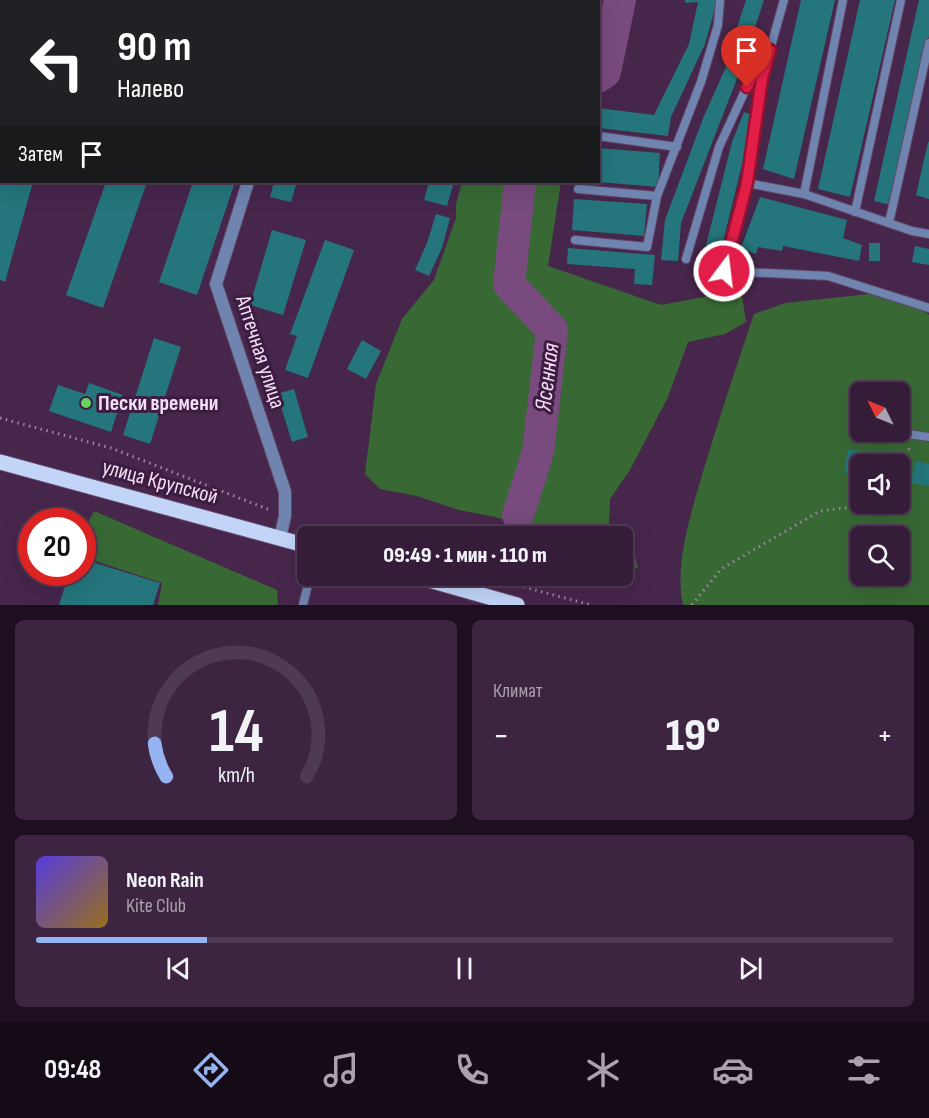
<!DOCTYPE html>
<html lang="ru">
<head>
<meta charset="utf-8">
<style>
  :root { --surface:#351c39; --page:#3d2541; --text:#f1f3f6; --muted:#aaa1ae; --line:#4f3a53; --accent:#95b2f1 }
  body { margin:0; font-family:"Sofia Sans Condensed",sans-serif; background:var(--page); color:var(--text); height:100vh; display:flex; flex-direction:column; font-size:22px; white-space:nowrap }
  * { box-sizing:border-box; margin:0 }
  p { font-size:20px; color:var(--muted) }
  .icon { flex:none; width:33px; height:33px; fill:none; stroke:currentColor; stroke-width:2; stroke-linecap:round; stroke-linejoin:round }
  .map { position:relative; height:605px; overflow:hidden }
  .drawer { display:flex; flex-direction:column; gap:15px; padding:15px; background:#1d0f1f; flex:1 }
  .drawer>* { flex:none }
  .hud { position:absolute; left:0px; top:0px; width:600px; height:183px; box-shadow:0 6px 24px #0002,0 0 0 2px var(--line); background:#202124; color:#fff; overflow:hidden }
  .needle { width:39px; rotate:313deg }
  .buttons { position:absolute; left:850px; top:382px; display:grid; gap:12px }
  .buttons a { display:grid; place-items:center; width:60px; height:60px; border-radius:9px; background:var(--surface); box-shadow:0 6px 24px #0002,0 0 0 2px var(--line); font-size:30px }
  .speed { position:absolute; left:18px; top:508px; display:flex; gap:12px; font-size:30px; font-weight:700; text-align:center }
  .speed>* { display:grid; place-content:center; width:78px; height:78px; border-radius:50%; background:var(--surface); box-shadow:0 6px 24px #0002,0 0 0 2px var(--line); line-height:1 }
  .speed .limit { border:9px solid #d22; background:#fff; color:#111 }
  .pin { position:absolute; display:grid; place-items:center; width:51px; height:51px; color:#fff; margin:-62px -26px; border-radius:50% 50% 50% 0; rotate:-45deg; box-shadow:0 0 6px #0007 }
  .pin .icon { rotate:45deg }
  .me { position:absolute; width:66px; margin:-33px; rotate:15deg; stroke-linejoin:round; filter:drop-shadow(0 0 4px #0008) }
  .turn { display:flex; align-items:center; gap:21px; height:126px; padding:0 18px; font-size:27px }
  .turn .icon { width:78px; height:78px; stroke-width:2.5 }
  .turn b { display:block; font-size:42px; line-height:51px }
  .then { display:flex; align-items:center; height:57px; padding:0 18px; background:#0003; gap:12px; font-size:22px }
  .big { font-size:45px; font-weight:800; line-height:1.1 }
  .drawer .tile { flex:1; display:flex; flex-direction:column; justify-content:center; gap:9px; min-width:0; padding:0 21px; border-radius:9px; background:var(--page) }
  .drawer .dial { align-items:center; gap:0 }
  .dial svg { height:156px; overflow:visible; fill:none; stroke:var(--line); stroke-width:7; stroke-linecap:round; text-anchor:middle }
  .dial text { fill:var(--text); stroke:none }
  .song { display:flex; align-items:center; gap:18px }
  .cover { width:72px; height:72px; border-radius:9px; background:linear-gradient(135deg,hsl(250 70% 55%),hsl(40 70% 35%)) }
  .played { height:6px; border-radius:3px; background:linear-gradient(90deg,var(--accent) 20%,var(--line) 20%) }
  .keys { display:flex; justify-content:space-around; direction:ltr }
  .heat { display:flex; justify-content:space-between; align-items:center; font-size:33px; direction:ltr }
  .drawer .tiles { flex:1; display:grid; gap:15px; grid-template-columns:1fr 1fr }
  .tile:last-child { grid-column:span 2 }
  .trip { position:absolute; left:297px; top:526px; width:336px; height:60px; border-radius:9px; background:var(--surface); box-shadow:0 6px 24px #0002,0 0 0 2px var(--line); font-weight:800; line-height:60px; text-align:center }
  .tab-bar { display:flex; height:96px; justify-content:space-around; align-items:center; background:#150b17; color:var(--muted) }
  .tab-bar .icon { width:42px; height:42px }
  .tab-bar .current { color:var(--accent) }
  .tab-bar b { font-size:27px; color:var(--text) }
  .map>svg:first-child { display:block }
  .forest { fill:#386935; fill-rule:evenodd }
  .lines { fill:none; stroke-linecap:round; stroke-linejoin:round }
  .river { stroke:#784a7d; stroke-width:32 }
  .building { fill:#24767c }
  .lane-casing { stroke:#634467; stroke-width:10 }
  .street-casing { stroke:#634467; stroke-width:14 }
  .primary-casing { stroke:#634467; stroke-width:17 }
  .path { stroke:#a287a5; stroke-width:3; stroke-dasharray:1.5 4.5; stroke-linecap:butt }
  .lane { stroke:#6f85b0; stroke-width:8 }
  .street { stroke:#6f85b0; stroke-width:12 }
  .primary { stroke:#c2d5f9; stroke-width:15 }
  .route-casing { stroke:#92132f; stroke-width:15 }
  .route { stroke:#e11d48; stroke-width:10 }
  .poi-dot { fill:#69d464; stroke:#3d1c41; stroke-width:2 }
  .labels { text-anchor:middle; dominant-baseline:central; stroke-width:6; stroke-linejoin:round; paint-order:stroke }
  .street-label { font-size:22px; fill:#f4dff6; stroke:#3d1c41 }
  .poi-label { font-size:22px; font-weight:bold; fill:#f4dff6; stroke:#3d1c41; text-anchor:start }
  .water-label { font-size:24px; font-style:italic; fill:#f4d9f7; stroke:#3d1c41 }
</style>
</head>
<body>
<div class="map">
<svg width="929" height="605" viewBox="0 0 929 605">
  <rect width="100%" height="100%" fill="#47264c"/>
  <path class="forest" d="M462,182H561L548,266L661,305L741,290L746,322L725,334L688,342L668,397L630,470L610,499L609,524L631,540L638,568L623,570L622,537H551L535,529L495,517L459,510L417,496L380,489L365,474L376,384L402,319L434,280L456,218V204Z
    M869,294L924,311L929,315V605H683C674,566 691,513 702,475C718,421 736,368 754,314L785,303ZM861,393H900V432H861ZM861,465H900V504H861ZM861,537H900V576H861Z
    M94,511L277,590L278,605H158L162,583L83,557V532Z"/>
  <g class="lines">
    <path class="river" d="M598,77L605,72L620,0
      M518,515L538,452L552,330L509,284L520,182"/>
  </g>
  <path class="building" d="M685,0H715L716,5L705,44L671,117L668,136L598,128V108L654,115L689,44L698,2L685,3Z
    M746,0H764L743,64L746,65L741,77L738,76L681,223L678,261L661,260L665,220L704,116L729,60L727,58Z
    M801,0H835L794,179L763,169Z
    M860,0H895L850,197L818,189Z
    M919,0H929V36L891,205L874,201Z
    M744,112L754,116L714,278L699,273L732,142Z
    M928,142H929V199L916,195Z
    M598,148L660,153L658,187L598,182Z
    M0,182H33L5,282L0,280Z
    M106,182H147L103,308L66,295Z
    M193,182H235L197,295L159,282Z
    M274,182H297L291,202L270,197Z
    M429,182H454L447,206L424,200Z
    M760,197L847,220L843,238L862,245L859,261L783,246L782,251L758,247L756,254L741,248Z
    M574,199L647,204L644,236L572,230Z
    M436,214L450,218L442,248L429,276L415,270L427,243Z
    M272,230L306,240L283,315L250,305Z
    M325,240L354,250L308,378L285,370L297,336L290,334Z
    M869,243H880V261H869Z
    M915,246L929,249V265L912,262Z
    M568,248L655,255L652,285L634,284L635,269L567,264Z
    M154,338L181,347L150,444L123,435Z
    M362,340L381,351L366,379L347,369Z
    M89,383L123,395L111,432L49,411L58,385L85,394Z
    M294,389L308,437L292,442L277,394Z
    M848,449L877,454L875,465H861V476L844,472Z
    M915,461L929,464V486L911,483Z
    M82,559L160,583L153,605H59L69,573H82Z"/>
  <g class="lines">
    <defs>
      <path id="lane" d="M784,0L762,78L747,183L724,271L828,276L929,308
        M15,2V0
        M598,136L677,147
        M747,183L804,194L912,231L929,234
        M578,189L657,196
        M804,194L843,0
        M855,212L901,0
        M889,223L929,43
        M575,240L647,247L657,196L701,82L718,25L720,0
        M686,259L719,147L756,67L767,53
        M894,432L929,437
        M303,605L310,576"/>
      <path id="street" d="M506,0L511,2
        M134,2L135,0
        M308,2V0
        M0,55H2
        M248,182L216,284L285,492V516L280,538"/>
      <path id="primary" d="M0,462L308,546
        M415,576L517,605"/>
    </defs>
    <use href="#lane" class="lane-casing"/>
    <use href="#street" class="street-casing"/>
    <use href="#primary" class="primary-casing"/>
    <path class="path" d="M0,418L111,448L270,510
      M899,465L911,446
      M317,532L337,537
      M483,576L591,605
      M692,605L721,569L820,511L876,504"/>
    <use href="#lane" class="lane"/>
    <use href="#street" class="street"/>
    <use href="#primary" class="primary"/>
  </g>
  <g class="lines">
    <defs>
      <path id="route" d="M724,271L747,183L762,78L770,50L756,67L747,87"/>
    </defs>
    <use href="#route" class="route-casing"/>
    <use href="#route" class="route"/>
  </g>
  <circle class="poi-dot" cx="86" cy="403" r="6"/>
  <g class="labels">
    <g class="street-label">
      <text transform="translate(260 352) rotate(72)">Аптечная улица</text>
      <text transform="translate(160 482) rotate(15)">улица Крупской</text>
    </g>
    <g class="poi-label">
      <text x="98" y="403">Пески времени</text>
    </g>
    <g class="water-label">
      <text transform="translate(547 377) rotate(-83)">Ясенная</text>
    </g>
  </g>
</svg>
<div class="buttons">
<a><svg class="needle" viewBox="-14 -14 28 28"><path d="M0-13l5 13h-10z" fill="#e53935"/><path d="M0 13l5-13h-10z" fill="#aaa1ae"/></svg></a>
<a><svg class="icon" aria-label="sound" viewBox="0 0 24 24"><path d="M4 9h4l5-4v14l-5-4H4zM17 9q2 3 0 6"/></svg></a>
<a><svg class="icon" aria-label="search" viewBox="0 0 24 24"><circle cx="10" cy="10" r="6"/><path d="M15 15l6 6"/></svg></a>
</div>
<div class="speed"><div class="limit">20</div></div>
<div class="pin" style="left:747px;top:87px;background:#d93025"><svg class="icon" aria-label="arrive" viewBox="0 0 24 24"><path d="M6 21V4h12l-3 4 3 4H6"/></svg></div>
<svg class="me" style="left:724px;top:271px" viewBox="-20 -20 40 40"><circle r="17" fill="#e11d48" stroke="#fff" stroke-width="3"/><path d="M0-11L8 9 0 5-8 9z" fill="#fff"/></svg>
<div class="trip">09:49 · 1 мин · 110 m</div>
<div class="hud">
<div class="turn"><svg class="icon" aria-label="left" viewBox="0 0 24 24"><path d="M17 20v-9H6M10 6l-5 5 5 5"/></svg><div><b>90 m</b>Налево</div></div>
<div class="then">Затем<svg class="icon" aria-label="arrive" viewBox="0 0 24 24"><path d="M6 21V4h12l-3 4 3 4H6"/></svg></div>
</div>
</div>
<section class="drawer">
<div class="tiles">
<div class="tile dial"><svg viewBox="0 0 100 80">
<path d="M14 69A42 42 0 1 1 86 69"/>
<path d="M14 69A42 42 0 0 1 8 52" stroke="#95b2f1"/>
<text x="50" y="56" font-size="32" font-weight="700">14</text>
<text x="50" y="72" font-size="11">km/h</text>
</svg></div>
<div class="tile"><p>Климат</p>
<div class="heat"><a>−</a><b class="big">19°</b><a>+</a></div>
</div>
<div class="tile">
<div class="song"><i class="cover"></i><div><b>Neon Rain</b><p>Kite Club</p></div></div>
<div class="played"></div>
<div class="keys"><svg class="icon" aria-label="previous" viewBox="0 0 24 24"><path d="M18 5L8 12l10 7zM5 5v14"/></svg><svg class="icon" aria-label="pause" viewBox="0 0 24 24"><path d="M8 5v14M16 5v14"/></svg><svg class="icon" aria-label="next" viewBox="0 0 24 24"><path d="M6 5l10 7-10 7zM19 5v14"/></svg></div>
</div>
</div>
</section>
<nav class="tab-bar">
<b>09:48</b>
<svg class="icon current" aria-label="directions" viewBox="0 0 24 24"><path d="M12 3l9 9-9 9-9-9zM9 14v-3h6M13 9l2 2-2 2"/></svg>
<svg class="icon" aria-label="music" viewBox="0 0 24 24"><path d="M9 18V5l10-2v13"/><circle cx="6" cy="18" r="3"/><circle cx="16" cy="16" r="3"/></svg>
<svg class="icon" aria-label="phone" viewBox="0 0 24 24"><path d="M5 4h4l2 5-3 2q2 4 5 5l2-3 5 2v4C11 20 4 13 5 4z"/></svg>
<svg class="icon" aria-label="climate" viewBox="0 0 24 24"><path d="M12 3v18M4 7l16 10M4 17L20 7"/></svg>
<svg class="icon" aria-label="car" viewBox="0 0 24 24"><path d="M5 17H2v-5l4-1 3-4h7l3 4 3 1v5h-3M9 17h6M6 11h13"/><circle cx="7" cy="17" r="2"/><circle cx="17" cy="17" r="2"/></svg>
<svg class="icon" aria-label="filters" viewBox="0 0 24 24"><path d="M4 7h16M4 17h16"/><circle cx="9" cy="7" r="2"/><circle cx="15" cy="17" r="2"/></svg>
</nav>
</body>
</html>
